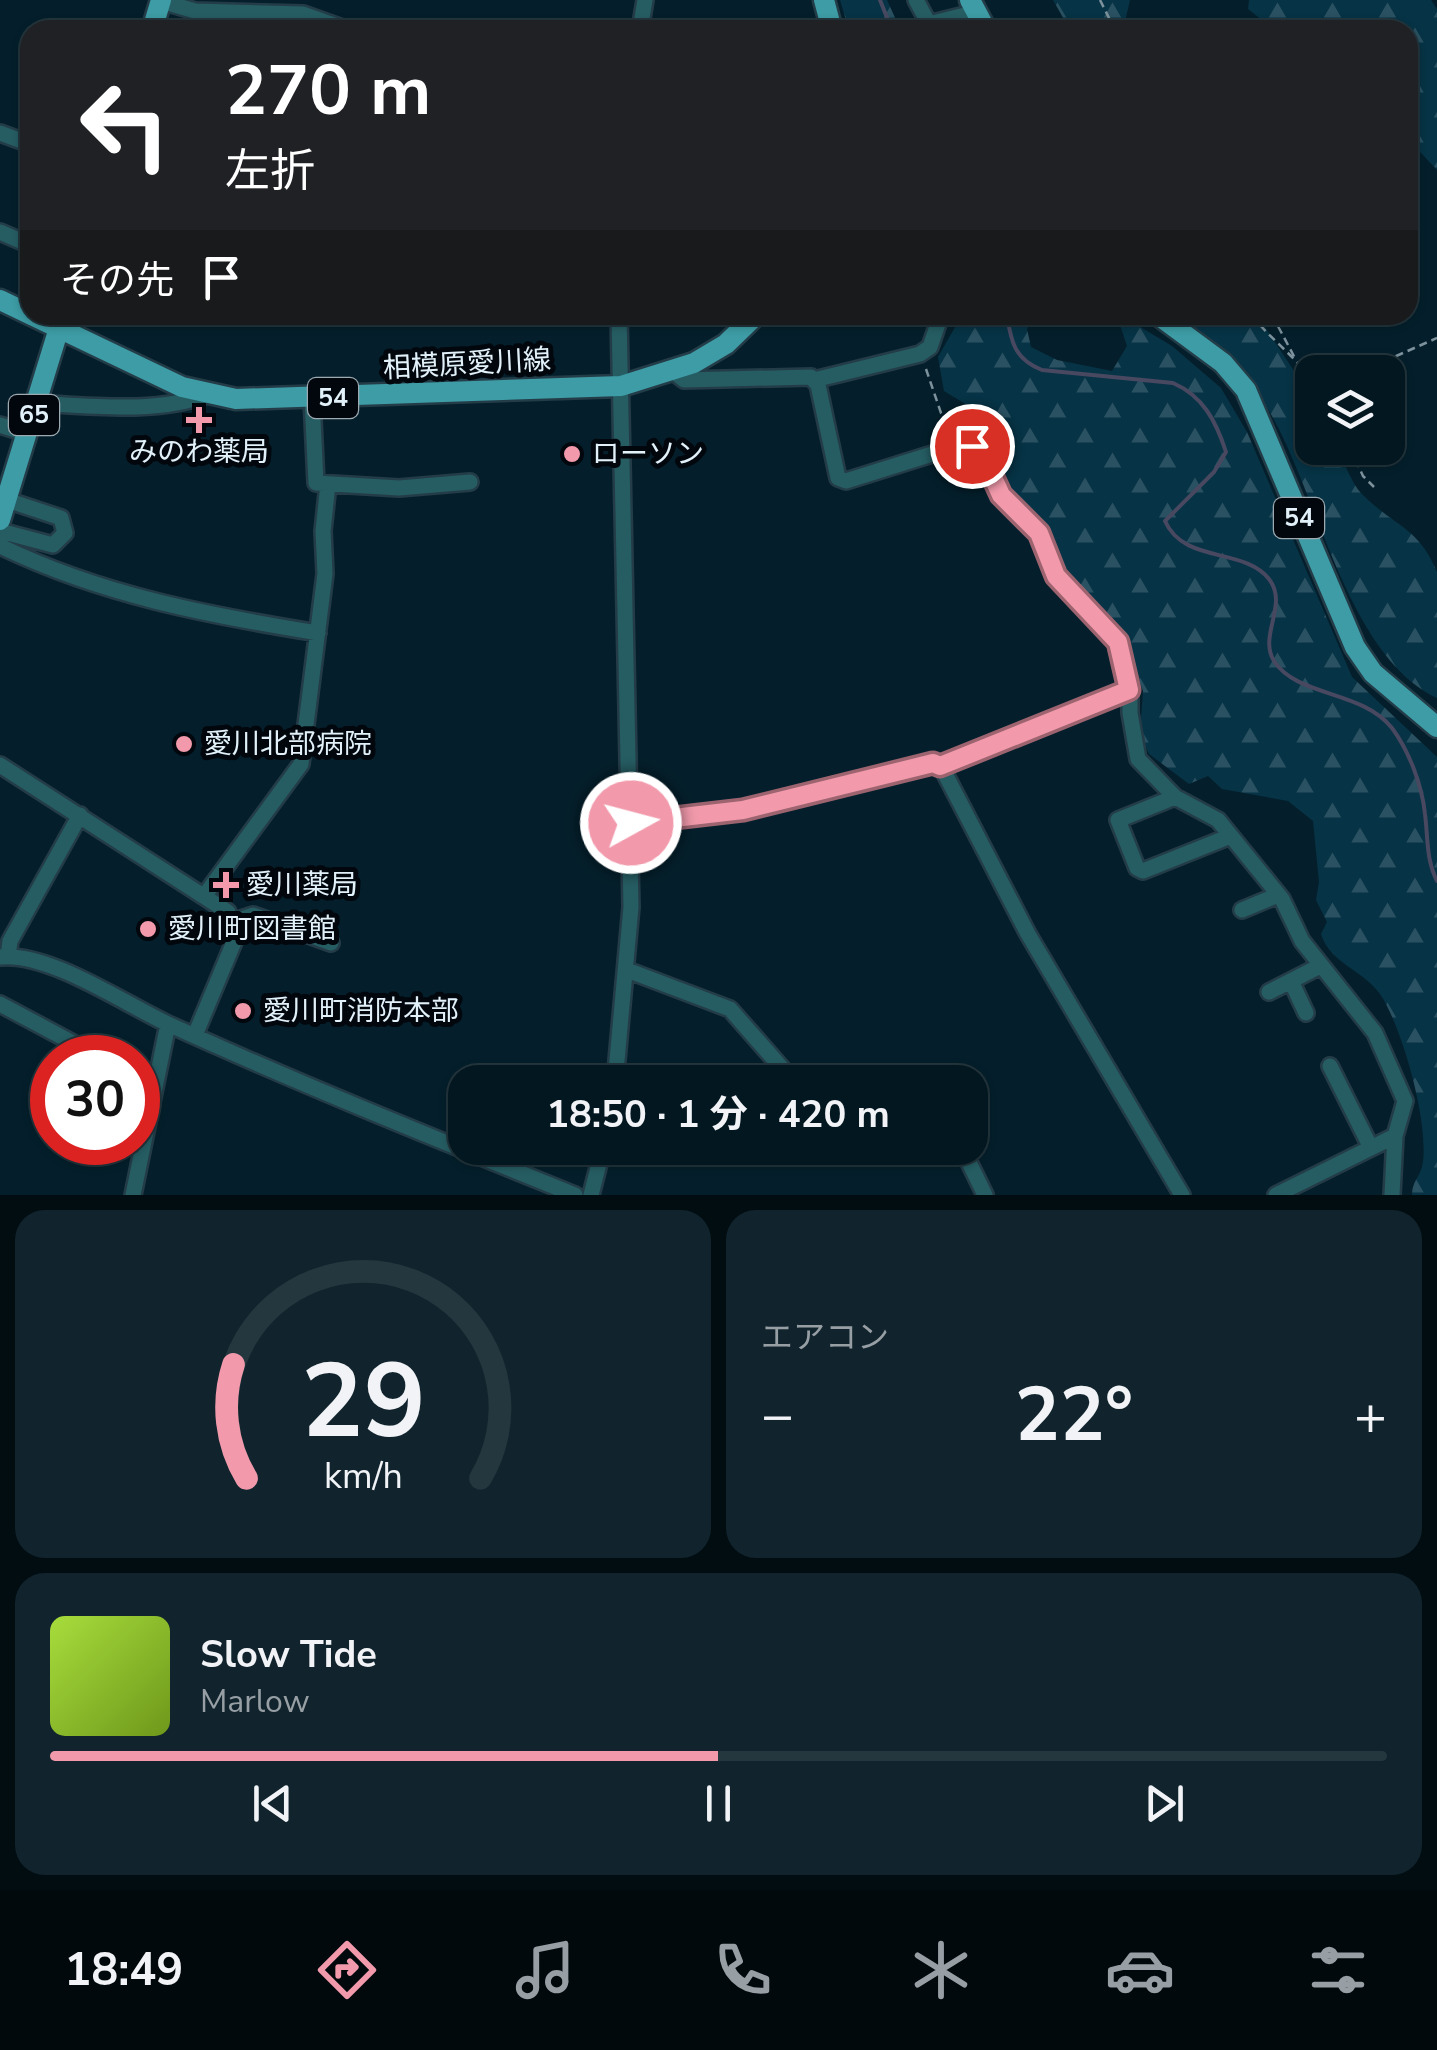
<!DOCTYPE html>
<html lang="ja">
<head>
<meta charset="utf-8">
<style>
  :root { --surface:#031720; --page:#11242d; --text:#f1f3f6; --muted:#979fa5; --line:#24363e; --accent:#f29aac }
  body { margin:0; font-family:"Nunito Sans","Noto Sans JP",sans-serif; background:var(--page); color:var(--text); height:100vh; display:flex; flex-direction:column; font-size:38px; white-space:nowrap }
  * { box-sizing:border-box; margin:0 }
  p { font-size:32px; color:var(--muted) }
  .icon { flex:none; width:55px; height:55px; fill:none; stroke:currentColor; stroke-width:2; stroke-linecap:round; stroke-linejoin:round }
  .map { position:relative; height:1195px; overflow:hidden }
  .panel { display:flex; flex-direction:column; gap:15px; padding:15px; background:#020d12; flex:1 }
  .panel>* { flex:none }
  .hud { position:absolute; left:20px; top:20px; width:1398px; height:305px; border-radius:30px; box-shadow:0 2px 8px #0004,0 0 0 2px var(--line); background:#202124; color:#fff; overflow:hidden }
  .buttons { position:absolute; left:1295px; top:355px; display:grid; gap:20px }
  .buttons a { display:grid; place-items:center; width:110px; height:110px; border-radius:20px; background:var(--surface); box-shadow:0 2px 8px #0004,0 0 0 2px var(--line); font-size:50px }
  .speed { position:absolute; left:30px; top:1035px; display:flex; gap:20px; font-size:50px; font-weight:700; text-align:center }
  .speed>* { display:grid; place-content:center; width:130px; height:130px; border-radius:50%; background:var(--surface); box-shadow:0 2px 8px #0004,0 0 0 2px var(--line); line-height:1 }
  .speed .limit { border:15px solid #d22; background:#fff; color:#111 }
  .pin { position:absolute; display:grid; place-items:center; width:85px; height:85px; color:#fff; margin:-42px; border:5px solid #fff; border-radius:50%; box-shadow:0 2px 10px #0007 }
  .me { position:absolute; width:110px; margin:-55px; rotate:83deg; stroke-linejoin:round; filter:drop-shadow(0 0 8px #0008) }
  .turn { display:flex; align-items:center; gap:35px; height:210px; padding:0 40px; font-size:45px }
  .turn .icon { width:130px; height:130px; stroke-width:2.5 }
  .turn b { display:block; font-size:70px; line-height:85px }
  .then { display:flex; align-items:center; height:95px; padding:0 40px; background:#0003; gap:20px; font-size:38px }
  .big { font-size:75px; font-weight:700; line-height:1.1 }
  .panel .widget { flex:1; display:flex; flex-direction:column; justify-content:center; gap:15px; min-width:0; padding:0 35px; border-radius:30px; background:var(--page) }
  .panel .dial { align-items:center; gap:0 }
  .dial svg { height:260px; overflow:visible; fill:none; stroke:var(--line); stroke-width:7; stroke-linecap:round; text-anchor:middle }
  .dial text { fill:var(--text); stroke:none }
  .song { display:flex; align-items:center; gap:30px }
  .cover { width:120px; height:120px; border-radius:15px; background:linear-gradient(135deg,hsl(80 70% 55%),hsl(80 70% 35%)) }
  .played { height:10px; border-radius:5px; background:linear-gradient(90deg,var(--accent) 50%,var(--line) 50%) }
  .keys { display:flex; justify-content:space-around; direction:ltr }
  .heat { display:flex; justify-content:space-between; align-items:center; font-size:55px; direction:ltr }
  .panel .tiles { flex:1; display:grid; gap:15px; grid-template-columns:1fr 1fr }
  .widget:last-child { grid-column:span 2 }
  .trip { position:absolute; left:448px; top:1065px; width:540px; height:100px; border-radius:30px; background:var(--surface); box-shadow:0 2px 8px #0004,0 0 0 2px var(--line); font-weight:700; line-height:100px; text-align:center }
  .tab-bar { display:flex; height:160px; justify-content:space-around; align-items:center; background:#01090d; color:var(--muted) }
  .tab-bar .icon { width:70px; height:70px }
  .tab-bar .selected { color:var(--accent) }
  .tab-bar b { font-size:45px; color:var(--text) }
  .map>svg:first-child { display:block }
  .forest { fill:url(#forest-firs) }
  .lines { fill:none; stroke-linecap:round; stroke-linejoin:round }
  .stream { stroke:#484861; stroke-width:4 }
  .minor-casing { stroke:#233c48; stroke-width:20 }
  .major-casing { stroke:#233c48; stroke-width:25 }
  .path { stroke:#7d929c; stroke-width:2.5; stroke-dasharray:8 5; stroke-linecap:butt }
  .minor { stroke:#255d63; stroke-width:15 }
  .major { stroke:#3d9ca5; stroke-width:20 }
  .route-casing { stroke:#9d6470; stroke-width:25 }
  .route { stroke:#f29aac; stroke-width:18 }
  .poi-dot { fill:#f29aac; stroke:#01070c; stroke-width:4 }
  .labels { text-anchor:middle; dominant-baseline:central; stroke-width:10; stroke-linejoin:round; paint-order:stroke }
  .shield { fill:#01070c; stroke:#9eaab2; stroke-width:2.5 }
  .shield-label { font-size:25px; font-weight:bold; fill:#e1f0f9 }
  .street-label { font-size:28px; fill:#e1f0f9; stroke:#01070c }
  .poi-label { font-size:28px; fill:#e1f0f9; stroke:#01070c; text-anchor:start }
</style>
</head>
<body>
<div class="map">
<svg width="1437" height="1195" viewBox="0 0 1437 1195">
  <defs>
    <pattern id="forest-firs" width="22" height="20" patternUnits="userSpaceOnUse" patternTransform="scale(2.5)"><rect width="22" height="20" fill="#063345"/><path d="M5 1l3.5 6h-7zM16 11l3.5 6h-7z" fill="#2a5161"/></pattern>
  </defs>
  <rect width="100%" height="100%" fill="#041f2b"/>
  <path class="forest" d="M840,0H887L897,22L892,30H849Z
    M1053,0H1130L1123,30H1070Z
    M1249,0H1431L1437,9V170L1408,139V30H1275L1248,9Z
    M949,315H1033L1027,329L1031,347L1057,360L1112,371L1127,346L1118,319L1122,316L1172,346L1221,388L1247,432L1352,677L1437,757V1195H1412C1412,1182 1419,1178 1422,1167C1431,1128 1402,1026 1380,994C1363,970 1330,963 1321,934L1327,922L1316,900L1319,882L1313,821L1288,801L1222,789L1208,776L1189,784L1149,754L1140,734L1143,691L1119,625L1062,570L1041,522L1009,490L987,449L971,433L972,408L944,391L938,357L958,322Z
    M1182,315H1257L1300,380L1312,383V448H1337C1345,463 1352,486 1365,497C1396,527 1419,528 1437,572V698C1349,657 1319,500 1273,418C1249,375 1214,350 1182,315Z"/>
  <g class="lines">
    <path class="stream" d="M880,0L892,30
      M1007,315C1011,343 1015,359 1042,370L1173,383C1203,396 1216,421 1226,452L1214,472L1165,521C1184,564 1244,547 1269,579C1289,605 1258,635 1274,661C1297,697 1362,690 1392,728C1409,751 1422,785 1425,814C1428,837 1426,860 1437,881"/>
    <defs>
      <path id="minor" d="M916,0L929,24L977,12
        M161,1L195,11L303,14L348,30
        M640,30L645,0
        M0,133L30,144
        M0,232L30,245
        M674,372L684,380L811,377L818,385L838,478L846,481L964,444L980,453L1001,495L1039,533L1056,576L1068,592L1118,643L1130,681V713L1138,759L1175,797L1218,820L1282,899L1302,941L1375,1033L1405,1101L1395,1136L1392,1195
        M814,380L920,354L930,347L941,315
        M312,399L316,483L399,488L470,482
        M37,403C91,406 159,414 209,394
        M0,425L28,434
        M0,531L53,545L65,533L61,518L7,500
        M0,546C101,595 207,615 318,633
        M0,765L228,912L234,942L195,1035
        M941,766L1129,690
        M1175,797L1118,820L1137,868L1143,871L1228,837
        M631,823L743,810L933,763L941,766L1028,934L1182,1195
        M205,895L301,764L325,574L323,531L328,484
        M1242,910L1278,895
        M232,922L253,915L331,943
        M8,956L10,941L80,815
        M0,957C49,952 123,1003 168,1024C302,1085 439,1140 575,1195
        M627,970L730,1009L794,1082
        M1291,981L1306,1013
        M1269,992L1320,966
        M0,1004L73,1043
        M1330,1066L1371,1148
        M615,1082L631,907L619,315
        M962,1148L985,1195
        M133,1195L168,1024
        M591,1195L603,1148
        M1276,1195L1395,1136"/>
      <path id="major" d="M824,0L832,30
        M970,0L986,30
        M152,30L161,0
        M0,300L182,387L236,399L621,386L694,363L726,344L756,315
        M1158,315L1223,363L1246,390L1355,647L1373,673L1437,727
        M0,520L63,315"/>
    </defs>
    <use href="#minor" class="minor-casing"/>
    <use href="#major" class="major-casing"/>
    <path class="path" d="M1100,0L1115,30
      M1252,315C1270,340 1297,356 1312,383
      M1272,315L1296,360
      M926,369L941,413L957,433
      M1306,369L1321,372
      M1360,372L1437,338
      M1350,448L1363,476L1374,487"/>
    <use href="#minor" class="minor"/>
    <use href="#major" class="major"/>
  </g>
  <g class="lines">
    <defs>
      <path id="route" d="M631,823L743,810L933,763L940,766L1129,690L1118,642L1056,576L1039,533L1001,495L985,460L972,446"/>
    </defs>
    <use href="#route" class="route-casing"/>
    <use href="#route" class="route"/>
  </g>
  <g class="poi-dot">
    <path d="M194 405h10v10h10v10h-10v10h-10v-10h-10v-10h10z"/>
    <circle cx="572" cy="454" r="10"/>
    <circle cx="184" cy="744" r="10"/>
    <path d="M221 870h10v10h10v10h-10v10h-10v-10h-10v-10h10z"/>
    <circle cx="148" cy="929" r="10"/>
    <circle cx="243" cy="1011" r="10"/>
  </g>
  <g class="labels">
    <g class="shield">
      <rect x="308" y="378" width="50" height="40" rx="8"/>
      <rect x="9" y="395" width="50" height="40" rx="8"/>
      <rect x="1274" y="498" width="50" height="40" rx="8"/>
    </g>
    <g class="shield-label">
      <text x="333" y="398">54</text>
      <text x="34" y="415">65</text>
      <text x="1299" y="518">54</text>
    </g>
    <g class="street-label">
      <text transform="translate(467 364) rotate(-3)">相模原愛川線</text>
    </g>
    <g class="poi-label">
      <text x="199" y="452" text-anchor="middle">みのわ薬局</text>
      <text x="592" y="454">ローソン</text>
      <text x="204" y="744">愛川北部病院</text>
      <text x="246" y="885">愛川薬局</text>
      <text x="168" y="929">愛川町図書館</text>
      <text x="263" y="1011">愛川町消防本部</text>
    </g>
  </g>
</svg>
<div class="buttons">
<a><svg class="icon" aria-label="layers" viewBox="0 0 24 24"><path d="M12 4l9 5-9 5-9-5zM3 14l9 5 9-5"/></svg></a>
</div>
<div class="speed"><div class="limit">30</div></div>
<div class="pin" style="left:972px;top:446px;background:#d93025"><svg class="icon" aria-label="arrive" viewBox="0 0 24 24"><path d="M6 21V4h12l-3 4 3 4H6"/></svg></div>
<svg class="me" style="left:631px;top:823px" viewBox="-20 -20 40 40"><circle r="17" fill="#f29aac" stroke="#fff" stroke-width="3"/><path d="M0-11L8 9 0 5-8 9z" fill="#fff"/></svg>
<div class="trip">18:50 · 1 分 · 420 m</div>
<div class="hud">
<div class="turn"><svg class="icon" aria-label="left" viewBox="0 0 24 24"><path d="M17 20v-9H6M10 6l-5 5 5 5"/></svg><div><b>270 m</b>左折</div></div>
<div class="then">その先<svg class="icon" aria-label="arrive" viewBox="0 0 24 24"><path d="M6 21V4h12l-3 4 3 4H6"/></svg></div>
</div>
</div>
<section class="panel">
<div class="tiles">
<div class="widget dial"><svg viewBox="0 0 100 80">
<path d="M14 69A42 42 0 1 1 86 69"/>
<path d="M14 69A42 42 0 0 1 10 34" stroke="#f29aac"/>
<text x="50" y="56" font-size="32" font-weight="700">29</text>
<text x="50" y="72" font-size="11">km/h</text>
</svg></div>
<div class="widget"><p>エアコン</p>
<div class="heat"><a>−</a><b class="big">22°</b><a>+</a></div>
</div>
<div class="widget">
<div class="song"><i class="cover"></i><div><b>Slow Tide</b><p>Marlow</p></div></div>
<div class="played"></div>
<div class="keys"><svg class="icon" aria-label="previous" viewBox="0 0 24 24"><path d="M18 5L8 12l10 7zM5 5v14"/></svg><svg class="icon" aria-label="pause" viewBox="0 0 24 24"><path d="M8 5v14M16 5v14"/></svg><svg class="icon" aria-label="next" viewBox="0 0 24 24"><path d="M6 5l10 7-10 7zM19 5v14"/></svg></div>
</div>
</div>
</section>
<nav class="tab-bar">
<b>18:49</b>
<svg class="icon selected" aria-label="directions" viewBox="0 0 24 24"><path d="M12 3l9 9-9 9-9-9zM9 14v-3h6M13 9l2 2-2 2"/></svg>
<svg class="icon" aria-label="music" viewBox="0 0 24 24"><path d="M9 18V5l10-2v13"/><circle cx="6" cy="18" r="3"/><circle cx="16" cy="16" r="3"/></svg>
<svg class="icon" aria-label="phone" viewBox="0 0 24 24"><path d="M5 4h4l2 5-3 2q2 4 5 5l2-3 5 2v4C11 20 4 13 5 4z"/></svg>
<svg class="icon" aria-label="climate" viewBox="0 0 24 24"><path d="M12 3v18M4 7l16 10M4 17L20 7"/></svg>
<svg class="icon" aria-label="car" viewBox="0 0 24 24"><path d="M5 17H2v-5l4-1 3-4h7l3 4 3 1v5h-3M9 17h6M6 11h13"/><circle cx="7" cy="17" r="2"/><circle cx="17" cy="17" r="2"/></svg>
<svg class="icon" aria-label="filters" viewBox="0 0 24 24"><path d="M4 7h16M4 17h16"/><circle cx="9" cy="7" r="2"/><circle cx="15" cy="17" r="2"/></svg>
</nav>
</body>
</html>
